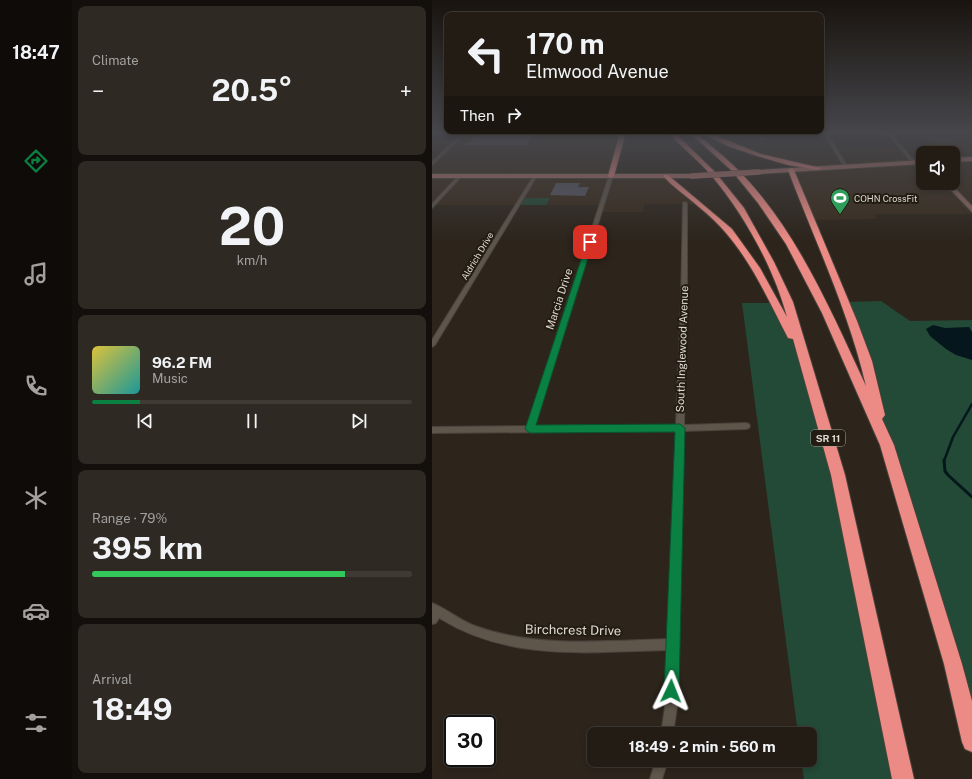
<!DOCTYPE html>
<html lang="en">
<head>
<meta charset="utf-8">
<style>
  :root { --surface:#221c15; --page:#2e2922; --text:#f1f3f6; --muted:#a2a1a0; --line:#3f3a34; --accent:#0b8043 }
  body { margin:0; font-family:"Public Sans",sans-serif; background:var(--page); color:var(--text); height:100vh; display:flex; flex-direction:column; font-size:15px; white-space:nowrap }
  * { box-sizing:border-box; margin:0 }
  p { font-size:13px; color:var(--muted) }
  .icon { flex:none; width:22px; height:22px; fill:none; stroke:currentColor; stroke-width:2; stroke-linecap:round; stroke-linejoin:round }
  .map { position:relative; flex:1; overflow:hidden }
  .panel { display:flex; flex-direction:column; gap:6px; padding:6px; background:#130f0c; width:360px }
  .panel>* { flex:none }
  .guide { position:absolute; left:12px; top:12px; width:380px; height:122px; border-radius:8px; box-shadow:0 2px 6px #0003,0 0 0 1px var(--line); background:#221c15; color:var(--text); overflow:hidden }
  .controls { position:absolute; left:484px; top:146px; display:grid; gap:8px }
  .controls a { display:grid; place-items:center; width:44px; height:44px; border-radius:8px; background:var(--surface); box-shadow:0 2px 6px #0003,0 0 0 1px var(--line); font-size:20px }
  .speed { position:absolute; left:12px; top:715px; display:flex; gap:8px; font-size:20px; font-weight:700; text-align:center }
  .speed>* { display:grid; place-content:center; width:52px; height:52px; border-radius:50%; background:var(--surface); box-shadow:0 2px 6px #0003,0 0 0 1px var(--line); line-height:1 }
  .speed .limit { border:2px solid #111; border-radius:6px; background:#fff; color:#111 }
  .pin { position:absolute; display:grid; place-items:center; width:34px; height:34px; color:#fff; margin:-17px; border-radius:8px; box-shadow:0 2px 6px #0006 }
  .me { position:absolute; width:44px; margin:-22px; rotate:2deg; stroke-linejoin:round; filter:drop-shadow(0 0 3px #0008) }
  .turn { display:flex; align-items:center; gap:14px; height:84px; padding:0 16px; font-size:18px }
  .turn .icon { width:52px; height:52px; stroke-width:2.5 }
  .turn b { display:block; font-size:28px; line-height:34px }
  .then { display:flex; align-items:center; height:38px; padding:0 16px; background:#0003; gap:8px; font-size:15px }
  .big { font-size:30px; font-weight:700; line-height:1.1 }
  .panel .card { flex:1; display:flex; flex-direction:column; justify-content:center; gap:6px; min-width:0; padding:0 14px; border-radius:8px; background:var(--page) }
  .panel .dial { align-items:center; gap:0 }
  .dial b { font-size:52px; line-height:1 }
  .song { display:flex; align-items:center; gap:12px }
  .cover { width:48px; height:48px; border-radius:6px; background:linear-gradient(135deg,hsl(50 70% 55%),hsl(180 70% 35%)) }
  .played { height:4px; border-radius:2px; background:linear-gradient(90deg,var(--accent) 15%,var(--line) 15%) }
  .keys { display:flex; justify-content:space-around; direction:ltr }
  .heat { display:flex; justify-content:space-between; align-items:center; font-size:22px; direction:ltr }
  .charge { height:6px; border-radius:3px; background:linear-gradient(90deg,#34c759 79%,var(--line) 0) }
  .trip { position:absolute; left:155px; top:727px; width:230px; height:40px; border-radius:8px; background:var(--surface); box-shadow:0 2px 6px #0003,0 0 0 1px var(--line); font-weight:700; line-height:40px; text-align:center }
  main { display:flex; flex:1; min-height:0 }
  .dock { display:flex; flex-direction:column; width:72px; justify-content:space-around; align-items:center; background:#0e0b08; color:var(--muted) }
  .dock .icon { width:28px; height:28px }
  .dock .active { color:var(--accent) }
  .dock b { font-size:18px; color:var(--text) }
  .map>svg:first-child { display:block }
  .built { fill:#392c1d; fill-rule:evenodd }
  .green { fill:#234937 }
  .water { fill:#05171c }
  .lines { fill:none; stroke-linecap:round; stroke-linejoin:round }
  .stream-far1 { stroke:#05171c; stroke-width:2.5 }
  .stream { stroke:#05171c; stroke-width:3 }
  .building { fill:#565663 }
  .street-casing { stroke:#4a433b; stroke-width:2 }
  .secondary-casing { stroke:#4a433b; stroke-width:2 }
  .primary-casing { stroke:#4a433b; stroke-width:2 }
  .highway-casing { stroke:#4a433b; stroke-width:2 }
  .street { fill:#5e554b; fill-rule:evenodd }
  .secondary { fill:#89655c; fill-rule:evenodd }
  .primary { fill:#b3756e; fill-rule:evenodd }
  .highway { fill:#ec8b85; fill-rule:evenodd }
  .primary-bridge-casing { stroke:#4a433b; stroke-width:6; stroke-linecap:butt }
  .primary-bridge { stroke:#b3756e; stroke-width:5.5 }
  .route { fill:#0b8043; stroke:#07532c }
  .labels { text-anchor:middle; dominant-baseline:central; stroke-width:4; stroke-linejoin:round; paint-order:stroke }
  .far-poi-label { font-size:9px; fill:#dfdad3; stroke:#231c12; text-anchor:start }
  .far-street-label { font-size:9px; fill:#dfdad3; stroke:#231c12 }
  .shield { fill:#231c12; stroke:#a7a199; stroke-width:1 }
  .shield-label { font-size:10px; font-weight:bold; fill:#dfdad3 }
  .street-label { font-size:11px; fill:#dfdad3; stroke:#231c12 }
  .near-street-label { font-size:13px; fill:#dfdad3; stroke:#231c12 }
</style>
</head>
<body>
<main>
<nav class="dock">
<b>18:47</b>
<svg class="icon active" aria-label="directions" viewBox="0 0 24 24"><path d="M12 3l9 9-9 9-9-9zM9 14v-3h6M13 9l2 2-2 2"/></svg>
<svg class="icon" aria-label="music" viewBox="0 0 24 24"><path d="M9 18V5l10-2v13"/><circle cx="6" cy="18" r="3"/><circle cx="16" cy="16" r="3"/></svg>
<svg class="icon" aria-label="phone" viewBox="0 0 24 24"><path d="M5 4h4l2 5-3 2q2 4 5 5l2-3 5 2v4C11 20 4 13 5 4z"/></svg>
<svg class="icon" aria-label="climate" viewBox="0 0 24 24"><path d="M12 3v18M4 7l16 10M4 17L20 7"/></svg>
<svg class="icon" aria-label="car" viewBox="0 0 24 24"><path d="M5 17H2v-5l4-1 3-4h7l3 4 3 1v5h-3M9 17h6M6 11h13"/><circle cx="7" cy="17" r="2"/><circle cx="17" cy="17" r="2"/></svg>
<svg class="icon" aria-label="filters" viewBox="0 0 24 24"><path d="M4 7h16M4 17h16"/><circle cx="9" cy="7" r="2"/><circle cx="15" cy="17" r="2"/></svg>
</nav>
<section class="panel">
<div class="card"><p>Climate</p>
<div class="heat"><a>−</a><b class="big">20.5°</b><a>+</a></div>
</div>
<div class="card dial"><b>20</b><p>km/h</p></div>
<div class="card">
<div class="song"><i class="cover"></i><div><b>96.2 FM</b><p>Music</p></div></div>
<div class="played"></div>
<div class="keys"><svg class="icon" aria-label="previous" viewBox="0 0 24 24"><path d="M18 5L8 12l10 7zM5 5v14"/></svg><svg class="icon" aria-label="pause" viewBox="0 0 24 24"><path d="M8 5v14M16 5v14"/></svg><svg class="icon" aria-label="next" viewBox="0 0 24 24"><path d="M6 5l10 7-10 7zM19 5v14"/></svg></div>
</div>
<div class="card"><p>Range · 79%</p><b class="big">395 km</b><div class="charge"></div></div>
<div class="card"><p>Arrival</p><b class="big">18:49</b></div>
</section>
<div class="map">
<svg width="540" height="779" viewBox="0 0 540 779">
  <rect width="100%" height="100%" fill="#2d251c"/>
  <path class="built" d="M33,132H191L179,176H234L268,204H212L211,212H168L169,205H0V140H25Z
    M493,137H540V214H443L445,219L380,220L359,170L383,169L319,152L404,151V150H437L436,148L504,149ZM491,153H521V183H491Z"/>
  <path class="green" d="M93,198H118L114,205H89Z
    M449,301L478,321L540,320V742L413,302Z
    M310,303H343L371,356L471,779H372L369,760H378V734H366Z"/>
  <path class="water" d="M501,325L513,328L537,327L540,332V360L524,355L514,349L498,336L494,329Z"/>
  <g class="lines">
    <path class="stream-far1" d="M512,461L521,437L540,404"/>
    <path class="stream" d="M512,460L513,471L516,475L540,497"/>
  </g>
  <path class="building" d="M46,133H103L94,145H34Z
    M124,183H148L146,187H157L153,196L118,195Z"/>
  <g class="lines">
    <defs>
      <path id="street" d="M32,132H35L0,165V162Z
        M327,132H331V139L328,138Z
        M391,132H394L416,167L415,168L412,167Z
        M455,132H457L483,162V164H481Z
        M27,175L30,176L0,208V204Z
        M102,175L105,176L3,345L0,347V340Z
        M179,175L181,176L103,426L244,425L249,302L251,203L253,202L255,203V302L252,425L314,423L317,424L318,426L317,428L314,429L252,431L245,707L241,734H229L233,707L235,650C156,652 78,662 7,618L4,623L0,624V603C15,609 27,620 43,626C104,648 172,641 236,639L244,431L0,433V427L95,426L177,176Z
        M224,760H236L230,779H218Z"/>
      <path id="secondary" d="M512,183H518L540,206V212Z"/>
      <path id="primary" d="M540,157V161L521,162V158Z
        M491,160V164L327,174L324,172L327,170Z
        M0,174H260L263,176L260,178H0Z"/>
      <path id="highway" d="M188,132H194L182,176L179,178L176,176Z
        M236,132H242L283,172L312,208L342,262L361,302L413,475L482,779H460L399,475L361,339L356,338L355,336C337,301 320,263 294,233C278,214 258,200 239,184L232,177V175H236L300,229L328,268L355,317C342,268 312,214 279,175C266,160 249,147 236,132Z
        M257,132H263C276,144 291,155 304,168C363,226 399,311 434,386C417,312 383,241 356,170L359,168L362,170L425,321L440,361L453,415L450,419L462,445L530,664L540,701V752L533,749L530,742L512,664L448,445L390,313L354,244L326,203L300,171Z
        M267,132H274L329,154L389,168L386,170L356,165L325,156L296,146Z"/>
    </defs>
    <use href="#street" class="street-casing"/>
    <use href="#secondary" class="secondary-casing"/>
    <use href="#primary" class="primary-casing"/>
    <use href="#highway" class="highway-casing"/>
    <use href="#street" class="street"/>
    <use href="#secondary" class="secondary"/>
    <use href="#primary" class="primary"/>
    <use href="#highway" class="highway"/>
    <defs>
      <path id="primary-bridge" d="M260,176L327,172"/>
    </defs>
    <use href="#primary-bridge" class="primary-bridge-casing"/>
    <use href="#primary-bridge" class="primary-bridge"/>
  </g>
  <linearGradient id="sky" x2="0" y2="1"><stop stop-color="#19140f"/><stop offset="0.55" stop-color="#46464b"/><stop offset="1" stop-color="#46464b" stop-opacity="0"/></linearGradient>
  <rect width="540" height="241" fill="url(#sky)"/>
  <path class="route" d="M158,240L161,242L104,425L248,424L253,428L247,691L245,696L239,698L234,696L232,691L243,432L98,433L93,429L155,242Z"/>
  <defs>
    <symbol id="stadium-pin" viewBox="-11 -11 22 30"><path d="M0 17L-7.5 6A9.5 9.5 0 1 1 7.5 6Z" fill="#2e9e5b" stroke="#231c12"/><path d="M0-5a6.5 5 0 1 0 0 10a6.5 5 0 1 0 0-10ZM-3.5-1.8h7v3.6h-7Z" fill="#fff"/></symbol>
  </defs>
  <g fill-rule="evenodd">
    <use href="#stadium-pin" x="397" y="187" width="22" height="30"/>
  </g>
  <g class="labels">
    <g class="far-poi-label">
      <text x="422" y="198">COHN CrossFit</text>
    </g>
    <g class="far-street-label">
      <text transform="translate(45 256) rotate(-59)">Aldrich Drive</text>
    </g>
    <rect class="shield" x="379" y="430" width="34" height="16" rx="3"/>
    <g class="shield-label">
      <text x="396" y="438">SR 11</text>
    </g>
    <g class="street-label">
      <text transform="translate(127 299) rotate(-72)">Marcia Drive</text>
      <text transform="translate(250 349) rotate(-88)">South Inglewood Avenue</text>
    </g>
    <g class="near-street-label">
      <text transform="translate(141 630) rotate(1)">Birchcrest Drive</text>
    </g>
  </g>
</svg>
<div class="controls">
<a><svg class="icon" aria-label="sound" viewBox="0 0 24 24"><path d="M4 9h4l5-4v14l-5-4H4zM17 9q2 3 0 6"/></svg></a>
</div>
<div class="speed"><div class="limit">30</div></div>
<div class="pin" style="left:158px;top:242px;background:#d93025"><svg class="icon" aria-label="arrive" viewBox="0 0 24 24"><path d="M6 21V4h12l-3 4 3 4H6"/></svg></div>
<svg class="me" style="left:239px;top:691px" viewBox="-20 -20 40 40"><path d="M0-17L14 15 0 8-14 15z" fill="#0b8043" stroke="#fff" stroke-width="4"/></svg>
<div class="trip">18:49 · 2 min · 560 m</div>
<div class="guide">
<div class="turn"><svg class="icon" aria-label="left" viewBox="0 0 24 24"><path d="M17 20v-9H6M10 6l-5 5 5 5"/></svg><div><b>170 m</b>Elmwood Avenue</div></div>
<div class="then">Then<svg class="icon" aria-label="right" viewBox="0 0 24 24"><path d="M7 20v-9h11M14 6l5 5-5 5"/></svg></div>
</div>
</div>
</main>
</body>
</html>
